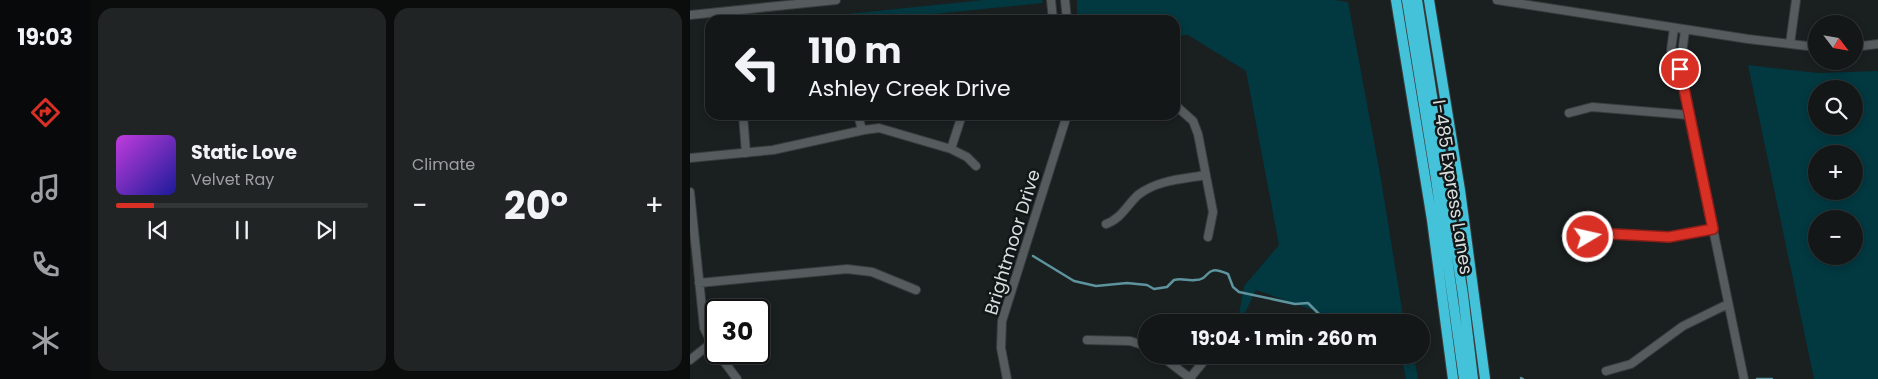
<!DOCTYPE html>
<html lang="en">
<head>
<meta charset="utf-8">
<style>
  :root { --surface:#141718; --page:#212425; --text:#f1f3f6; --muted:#9d9fa2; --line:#333637; --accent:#d93025 }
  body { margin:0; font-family:Poppins,sans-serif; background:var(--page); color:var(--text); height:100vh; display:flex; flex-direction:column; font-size:19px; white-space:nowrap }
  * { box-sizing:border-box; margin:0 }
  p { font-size:16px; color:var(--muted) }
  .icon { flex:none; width:28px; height:28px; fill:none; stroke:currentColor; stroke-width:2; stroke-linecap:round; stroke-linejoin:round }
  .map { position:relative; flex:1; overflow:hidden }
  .side { display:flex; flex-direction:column; gap:8px; padding:8px; background:#0b0d0d; width:600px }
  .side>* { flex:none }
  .guide { position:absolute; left:15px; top:15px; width:475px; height:105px; border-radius:15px; box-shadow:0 2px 8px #0003,0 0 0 1px var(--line); background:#141718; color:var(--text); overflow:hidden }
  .needle { width:32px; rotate:121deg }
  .fabs { position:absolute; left:1118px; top:15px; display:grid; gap:10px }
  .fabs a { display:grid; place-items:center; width:55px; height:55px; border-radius:50%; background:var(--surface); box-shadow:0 2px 8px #0003,0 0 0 1px var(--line); font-size:25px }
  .speed { position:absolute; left:15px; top:299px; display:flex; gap:10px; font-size:25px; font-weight:700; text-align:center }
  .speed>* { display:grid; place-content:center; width:65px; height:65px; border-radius:50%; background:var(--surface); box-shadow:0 2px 8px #0003,0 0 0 1px var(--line); line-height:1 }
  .speed .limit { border:2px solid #111; border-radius:8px; background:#fff; color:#111 }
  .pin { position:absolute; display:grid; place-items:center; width:42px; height:42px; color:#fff; margin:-21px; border:2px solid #fff; border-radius:50%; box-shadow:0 1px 5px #0007 }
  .me { position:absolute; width:55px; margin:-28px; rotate:81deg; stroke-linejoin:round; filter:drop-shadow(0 0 4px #0008) }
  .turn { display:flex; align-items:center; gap:18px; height:105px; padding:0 20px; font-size:22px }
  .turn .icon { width:65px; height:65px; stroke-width:2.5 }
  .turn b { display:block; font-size:35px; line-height:42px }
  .big { font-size:38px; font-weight:700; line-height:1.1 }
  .side .widget { flex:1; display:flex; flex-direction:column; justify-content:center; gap:8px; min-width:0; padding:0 18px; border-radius:15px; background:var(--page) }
  .song { display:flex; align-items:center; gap:15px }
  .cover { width:60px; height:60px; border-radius:8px; background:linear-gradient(135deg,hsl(290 70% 55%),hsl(240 70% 35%)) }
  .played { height:5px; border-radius:2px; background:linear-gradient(90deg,var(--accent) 15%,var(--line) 15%) }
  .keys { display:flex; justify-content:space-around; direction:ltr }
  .heat { display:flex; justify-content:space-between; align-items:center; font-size:28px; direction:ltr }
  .side .tiles { flex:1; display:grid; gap:8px; grid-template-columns:repeat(2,1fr) }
  .trip { position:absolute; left:448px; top:314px; width:292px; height:50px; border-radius:25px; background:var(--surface); box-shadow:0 2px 8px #0003,0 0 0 1px var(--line); font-weight:700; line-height:50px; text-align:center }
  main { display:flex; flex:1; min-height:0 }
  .tabs { display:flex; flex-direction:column; width:90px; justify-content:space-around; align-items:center; background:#08090a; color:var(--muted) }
  .tabs .icon { width:35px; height:35px }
  .tabs .current { color:var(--accent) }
  .tabs b { font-size:22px; color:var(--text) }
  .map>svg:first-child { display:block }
  .green { fill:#023840; fill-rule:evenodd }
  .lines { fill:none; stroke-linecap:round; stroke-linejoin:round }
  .stream { stroke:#5d949e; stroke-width:2.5 }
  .minor-casing { stroke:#383c3d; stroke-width:10 }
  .highway-casing { stroke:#383c3d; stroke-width:12 }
  .minor { stroke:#565c5e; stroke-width:8 }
  .highway { stroke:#43c2d9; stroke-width:10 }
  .route-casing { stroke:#8d1f18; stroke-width:12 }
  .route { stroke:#d93025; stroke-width:9 }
  .labels { text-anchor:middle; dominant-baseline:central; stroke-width:5; stroke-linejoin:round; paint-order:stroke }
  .street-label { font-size:18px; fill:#d9ddde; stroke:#111617 }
</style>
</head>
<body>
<main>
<nav class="tabs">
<b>19:03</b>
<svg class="icon current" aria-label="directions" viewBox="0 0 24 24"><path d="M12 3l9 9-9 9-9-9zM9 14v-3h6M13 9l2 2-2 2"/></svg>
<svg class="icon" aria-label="music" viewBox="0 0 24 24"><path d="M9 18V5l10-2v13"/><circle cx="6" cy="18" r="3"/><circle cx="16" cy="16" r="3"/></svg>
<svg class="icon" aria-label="phone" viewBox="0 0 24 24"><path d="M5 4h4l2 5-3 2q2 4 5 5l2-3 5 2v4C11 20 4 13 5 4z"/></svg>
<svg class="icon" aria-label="climate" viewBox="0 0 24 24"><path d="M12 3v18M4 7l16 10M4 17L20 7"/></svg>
</nav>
<section class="side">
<div class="tiles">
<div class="widget">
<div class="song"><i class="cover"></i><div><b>Static Love</b><p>Velvet Ray</p></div></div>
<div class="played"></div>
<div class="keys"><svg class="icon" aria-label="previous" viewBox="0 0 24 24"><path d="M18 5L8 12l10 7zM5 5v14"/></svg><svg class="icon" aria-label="pause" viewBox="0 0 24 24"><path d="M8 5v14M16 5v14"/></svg><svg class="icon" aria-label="next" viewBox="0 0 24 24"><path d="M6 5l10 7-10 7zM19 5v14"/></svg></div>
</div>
<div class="widget"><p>Climate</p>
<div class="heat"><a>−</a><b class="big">20°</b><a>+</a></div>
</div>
</div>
</section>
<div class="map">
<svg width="1188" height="379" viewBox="0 0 1188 379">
  <rect width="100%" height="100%" fill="#1a1f20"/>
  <path class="green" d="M294,0H352L353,3L185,20H98Z
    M387,0H644L658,2L691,179L714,322H663L652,320L566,290L551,321L548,319L554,286L589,245L556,71L498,35L485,36V20H387Z
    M1058,65L1128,73L1188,71V379H1124ZM1126,89H1164V126H1126ZM1126,154H1164V191H1126ZM1126,219H1164V256H1126Z
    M711,355H724L728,379H716Z"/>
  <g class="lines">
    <path class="stream" d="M343,256L384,281L406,286L437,283L457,285L464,289L477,287L484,280C492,278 498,281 505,280C522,280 513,263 538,274L543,287L549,292L605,304L618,303L637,322
      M831,378L833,379
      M1067,379H1082"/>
    <defs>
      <path id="minor" d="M361,0L363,20
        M375,0L377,20
        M807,0L1058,39L1126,47
        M0,15L146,0
        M984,28L981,50L990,69L995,30
        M1100,44L1106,0
        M1164,47L1188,44
        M990,69L1054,379
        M485,105L503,121L508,134L523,212L518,237
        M879,113L902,107L999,115
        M53,115L56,153
        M168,115L172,130
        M261,149L272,115
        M0,158L83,150L174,130L189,128L261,149L277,157L286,166
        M0,192L14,328L26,352
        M416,224C431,219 437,205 448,195C467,180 493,179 516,175
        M898,237L924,234L979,237L1023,229
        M9,283L157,269L182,272L226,290
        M397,340L440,341L456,346
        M27,352L47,379
        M470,355L501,379
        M0,360L20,344
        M916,371L941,364L993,326L1038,304
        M500,378L519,355
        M317,379L311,348L312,321L377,115"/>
      <path id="highway" d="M706,0L742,220L763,379
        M717,0L746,179L774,379
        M727,0L773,295L783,379
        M739,0L770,190L795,379"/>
    </defs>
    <use href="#minor" class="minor-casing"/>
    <use href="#highway" class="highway-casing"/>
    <use href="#minor" class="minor"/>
    <use href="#highway" class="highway"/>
  </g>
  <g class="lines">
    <defs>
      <path id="route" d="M898,237L924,234L979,237L1023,229L990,69"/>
    </defs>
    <use href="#route" class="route-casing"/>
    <use href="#route" class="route"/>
  </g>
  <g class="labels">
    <g class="street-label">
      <text transform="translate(763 187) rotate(81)">I-485 Express Lanes</text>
      <text transform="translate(322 242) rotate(-73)">Brightmoor Drive</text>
    </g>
  </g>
</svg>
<div class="fabs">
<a><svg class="needle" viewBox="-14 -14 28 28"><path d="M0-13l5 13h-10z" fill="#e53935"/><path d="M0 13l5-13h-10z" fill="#9d9fa2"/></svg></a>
<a><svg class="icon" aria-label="search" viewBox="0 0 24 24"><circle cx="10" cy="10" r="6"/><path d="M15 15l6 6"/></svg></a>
<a>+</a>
<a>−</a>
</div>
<div class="speed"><div class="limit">30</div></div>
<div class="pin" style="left:990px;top:69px;background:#d93025"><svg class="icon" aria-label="arrive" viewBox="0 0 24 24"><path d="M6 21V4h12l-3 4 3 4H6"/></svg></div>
<svg class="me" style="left:898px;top:237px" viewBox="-20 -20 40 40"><circle r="17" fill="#d93025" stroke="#fff" stroke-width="3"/><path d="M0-11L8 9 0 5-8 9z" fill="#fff"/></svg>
<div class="trip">19:04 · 1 min · 260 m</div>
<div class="guide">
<div class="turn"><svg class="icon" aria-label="left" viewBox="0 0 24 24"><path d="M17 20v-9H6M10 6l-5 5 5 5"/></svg><div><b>110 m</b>Ashley Creek Drive</div></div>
</div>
</div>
</main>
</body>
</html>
